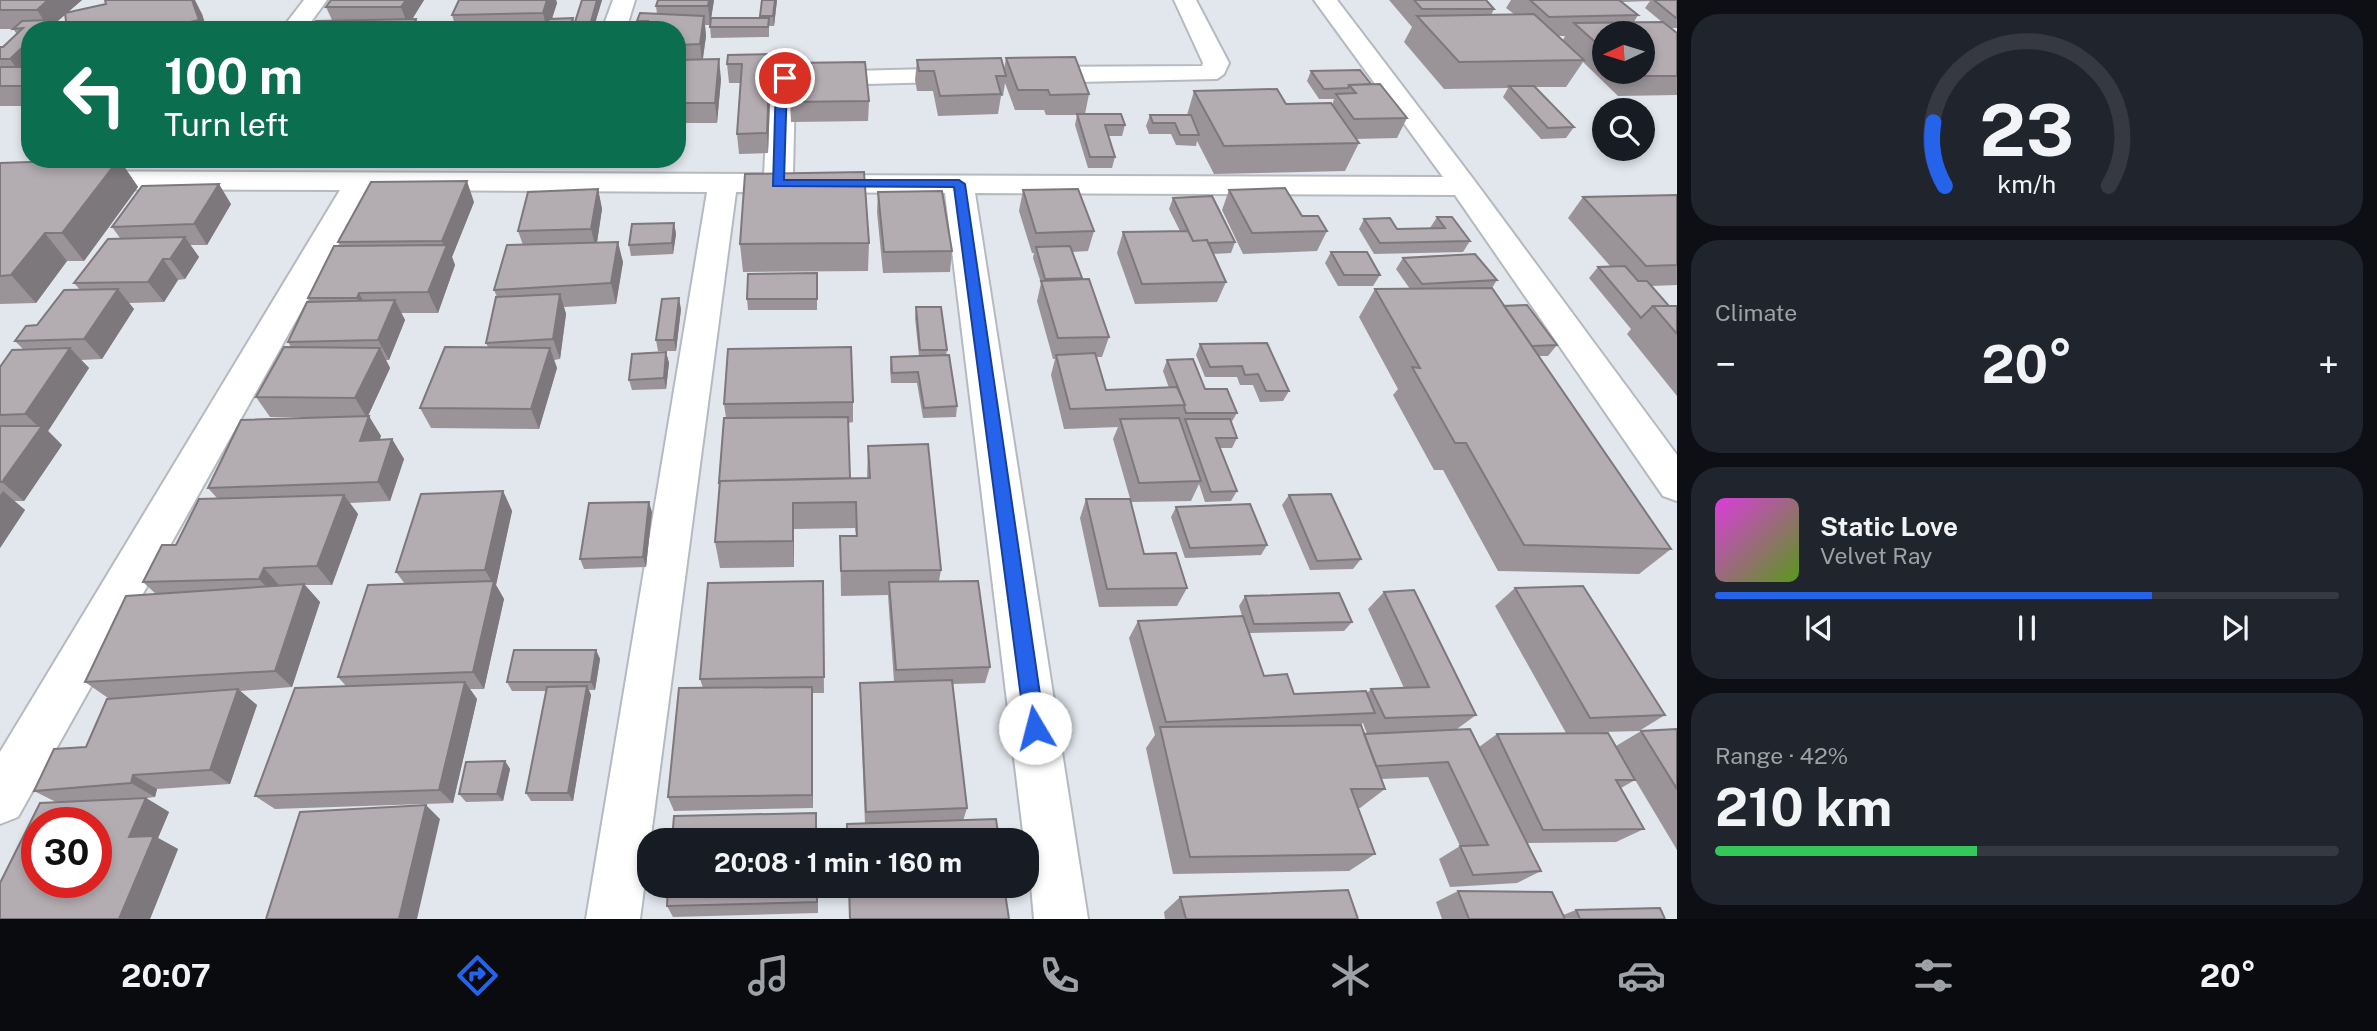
<!DOCTYPE html>
<html lang="en">
<head>
<meta charset="utf-8">
<style>
  :root { --surface:#171b24; --page:#20242c; --text:#f1f3f6; --muted:#9ea1a6; --line:#363941; --accent:#2563eb }
  body { margin:0; font-family:"Public Sans",sans-serif; background:var(--page); color:var(--text); height:100vh; display:flex; flex-direction:column; font-size:26px; white-space:nowrap }
  * { box-sizing:border-box; margin:0 }
  p { font-size:23px; color:var(--muted) }
  .icon { flex:none; width:38px; height:38px; fill:none; stroke:currentColor; stroke-width:2; stroke-linecap:round; stroke-linejoin:round }
  .map { position:relative; flex:1; overflow:hidden }
  .details { display:flex; flex-direction:column; gap:14px; padding:14px; background:#0d0f14; width:700px }
  .details>* { flex:none }
  .hud { position:absolute; left:21px; top:21px; width:665px; height:147px; border-radius:28px; box-shadow:0 4px 10px #0003; background:#0b6e4f; color:#fff; overflow:hidden }
  .needle { width:46px; rotate:266deg }
  .controls { position:absolute; left:1592px; top:21px; display:grid; gap:14px }
  .controls a { display:grid; place-items:center; width:63px; height:63px; border-radius:50%; background:var(--surface); box-shadow:0 4px 10px #0003; font-size:35px }
  .speed { position:absolute; left:21px; top:807px; display:flex; gap:14px; font-size:35px; font-weight:700; text-align:center }
  .speed>* { display:grid; place-content:center; width:91px; height:91px; border-radius:50%; background:var(--surface); box-shadow:0 4px 10px #0003; line-height:1 }
  .speed .limit { border:10px solid #d22; background:#fff; color:#111 }
  .pin { position:absolute; display:grid; place-items:center; width:60px; height:60px; color:#fff; margin:-30px; border:4px solid #fff; border-radius:50%; box-shadow:0 2px 7px #0007 }
  .me { position:absolute; width:77px; margin:-38px; rotate:352deg; stroke-linejoin:round; filter:drop-shadow(0 0 5px #0008) }
  .turn { display:flex; align-items:center; gap:24px; height:147px; padding:0 28px; font-size:32px }
  .turn .icon { width:91px; height:91px; stroke-width:2.5 }
  .turn b { display:block; font-size:49px; line-height:60px }
  .big { font-size:52px; font-weight:700; line-height:1.1 }
  .details .card { flex:1; display:flex; flex-direction:column; justify-content:center; gap:10px; min-width:0; padding:0 24px; border-radius:28px; background:var(--page) }
  .details .dial { align-items:center; gap:0 }
  .dial svg { height:182px; overflow:visible; fill:none; stroke:var(--line); stroke-width:7; stroke-linecap:round; text-anchor:middle }
  .dial text { fill:var(--text); stroke:none }
  .song { display:flex; align-items:center; gap:21px }
  .cover { width:84px; height:84px; border-radius:10px; background:linear-gradient(135deg,hsl(300 70% 55%),hsl(90 70% 35%)) }
  .played { height:7px; border-radius:4px; background:linear-gradient(90deg,var(--accent) 70%,var(--line) 70%) }
  .keys { display:flex; justify-content:space-around; direction:ltr }
  .heat { display:flex; justify-content:space-between; align-items:center; font-size:38px; direction:ltr }
  .charge { height:10px; border-radius:5px; background:linear-gradient(90deg,#34c759 42%,var(--line) 0) }
  .trip { position:absolute; left:637px; top:828px; width:402px; height:70px; border-radius:28px; background:var(--surface); box-shadow:0 4px 10px #0003; font-weight:700; line-height:70px; text-align:center }
  .menu { display:flex; height:112px; justify-content:space-around; align-items:center; background:#090b0e; color:var(--muted) }
  .menu .icon { width:49px; height:49px }
  .menu .active { color:var(--accent) }
  .menu b { font-size:32px; color:var(--text) }
  main { display:flex; flex:1; min-height:0 }
  .map>svg:first-child { display:block }
  .lines { fill:none; stroke-linecap:round; stroke-linejoin:round }
  .minor-casing { stroke:#b5b9c0; stroke-width:4 }
  .minor { fill:#fff; fill-rule:evenodd }
  .wall { fill:#9a9498; fill-rule:evenodd }
  .shaded-wall { fill:#7d787c }
  .building { fill:#b3acb1; stroke:#7d787c; stroke-width:2; fill-rule:evenodd }
  .route { fill:#2563eb; stroke:#184099; stroke-width:2 }
</style>
</head>
<body>
<main>
<div class="map">
<svg width="1677" height="919" viewBox="0 0 1677 919">
  <rect width="100%" height="100%" fill="#e2e6ed"/>
  <g class="lines">
    <defs>
      <path id="minor" d="M304,0H327L305,30H281Z
        M613,0H635L626,30H602Z
        M1174,0H1196L1229,63L1224,74L1217,79L1030,83L1021,80L1017,75L1021,70L1030,67L1202,66L1203,63Z
        M1314,0H1337L1474,180L1677,455V501L1663,496L1455,195L975,193L1088,919H1034L1027,840H1024L945,193L736,192L640,919H586L707,192L369,190L18,817L0,824V752L340,190L0,189V171L764,174L769,81L776,73L967,68L976,71L980,76L976,81L795,86L793,175L1443,177Z"/>
    </defs>
    <use href="#minor" class="minor-casing"/>
    <use href="#minor" class="minor"/>
  </g>
  <path class="wall" d="M0,0H82L68,12L202,14L207,30H67L65,15L53,25L56,30H30V106H0V47H3L17,34L13,29H0Z
    M331,0H424L412,19H416L420,30H310L332,20L326,7Z
    M459,0H556L557,3L552,19L573,18L575,28V30H450L456,28L452,15Z
    M582,0H602L593,30H577L575,22Z
    M658,0H714L710,25H705L706,36L703,59L721,79L717,123H677V30H639L637,21L657,14L656,6Z
    M762,0H777L774,26H769V37L711,38L710,27L760,18Z
    M1389,0H1486L1494,9L1491,15L1514,14L1506,8L1511,0H1677V28H1670L1677,33V95L1618,96L1583,62L1566,87H1535L1574,127L1566,138L1541,139L1503,97L1508,88L1444,89L1404,42L1412,27ZM1650,1L1645,8L1662,22H1634L1638,15L1621,2ZM1605,33L1643,72H1605ZM1558,36H1565L1563,40Z
    M770,54L771,74L768,153L739,154L737,134L740,83H729L727,64Z
    M1006,58L1089,94L1085,114L1125,125L1122,136H1108L1115,157L1112,168H1088L1075,125L1077,115H1046L1044,110H1015L1005,83L1003,96H1001L998,114L938,116L933,91H917L915,80L917,60L1004,69Z
    M1311,71L1371,84L1407,118L1397,138L1355,139L1359,143L1345,171L1214,174L1197,141L1196,146L1176,145L1171,134H1149L1146,126L1150,115H1187L1194,91L1286,104L1332,105L1334,99H1319L1307,81Z
    M869,101L868,121L791,122L790,102Z
    M119,159L138,187L84,261H67L36,303L0,304V163Z
    M598,189L602,209L597,242L623,262L616,304L564,307L566,314L560,359L554,360L557,368L539,429L431,428L420,408L488,347L486,343L497,297L494,290L523,245L518,231Z
    M1023,190L1094,231L1088,251L1072,252L1082,278L1081,280L1109,337L1102,357H1096L1106,390L1169,388L1163,371L1167,360L1237,413L1231,423L1237,438L1232,448H1220L1237,491L1231,501L1205,502L1199,484L1191,501L1131,502L1113,439L1118,427L1064,429L1051,375L1055,359H1053L1037,301L1041,283L1033,258L1034,253H1032L1019,211Z
    M1229,190L1302,216L1327,231L1317,251L1243,254L1222,210Z
    M878,192L952,251L950,272L883,273L877,212Z
    M1677,195V285L1651,286L1669,306H1677V396L1627,334L1631,329L1589,278L1598,267H1611L1568,218L1583,197Z
    M1173,198L1235,242L1231,253L1213,254L1226,282L1217,302L1135,304L1117,253L1123,232L1180,231L1169,209Z
    M474,202L452,257L455,265L438,313H401L405,320L389,360H386L390,368L368,416L381,436L379,440L392,439L404,459L390,501L350,503L358,514L332,585H305L320,602L292,687L240,691L257,705L230,784L157,789L155,797L138,799L146,798L169,812L158,838L178,849L150,919H0L56,802L34,791L86,747L108,698L85,682L156,594L143,582L217,498L208,488L325,417H270L256,397L291,347L288,342L310,302L308,298L341,246L338,242Z
    M231,204L207,245H190L199,257L185,279L178,280L164,302L129,303L134,309L102,359L81,360L89,368L48,431L62,445L24,501H14L25,510L0,548V367L24,350L15,341L37,325L80,290L74,283L120,238L112,227Z
    M1437,217L1470,241L1463,252L1374,254L1359,229L1364,219L1397,229L1430,228Z
    M674,223L676,234L673,254L631,256L629,245Z
    M869,243L868,271L743,272L740,244Z
    M1331,252L1380,275L1373,286H1338L1325,263Z
    M1403,258L1497,280L1492,288L1504,306L1557,345L1548,356H1539L1671,549L1639,574L1498,571L1443,470H1434L1393,395L1398,389L1359,317L1375,289H1410L1396,269Z
    M817,273V310H748L747,299Z
    M916,307L947,350L946,356L957,406L956,417L923,418L917,383H891L890,368L891,357L919,356L915,318Z
    M681,309L676,351H658L656,340Z
    M1200,344L1289,391L1283,401L1260,402L1253,385H1240L1237,377H1205L1196,355Z
    M666,352L669,363L666,389L632,390L629,380Z
    M853,402V422L848,423L850,478H867L868,446L941,570L939,581L990,667L985,683L953,684L967,808L963,821L999,840H847V824H865L860,699V683L894,682L888,595L841,596L840,536H856L855,528L794,529V567L720,568L715,542L720,488L719,482L726,418L724,404Z
    M503,491L512,511L496,585L504,599L484,689H470L477,699L453,803L275,809L255,796L346,686L338,677L405,584L396,572Z
    M1289,495L1361,559L1353,569L1310,570L1282,505Z
    M1086,499L1144,554L1187,588L1177,606L1099,607L1080,518Z
    M1176,507L1267,545L1261,555L1185,558L1171,517Z
    M652,512L646,567L584,569L580,559Z
    M823,581L824,693H812L813,808L674,811L668,797L703,688L700,679Z
    M1515,588L1665,715L1639,731L1566,733L1495,606Z
    M1384,592L1476,715L1457,729L1479,747L1497,734L1616,746L1641,731L1677,729V850L1634,778L1635,780L1621,788L1644,829L1616,842L1527,843L1541,871L1517,883L1450,887L1439,859L1460,846L1428,777L1381,779L1385,789L1360,808H1358L1375,854L1349,871L1173,874L1146,748L1155,735L1129,638L1138,621L1242,616L1239,606L1245,596L1352,622L1344,631L1250,633L1264,676L1294,694L1367,693L1371,689L1404,688L1368,609ZM1363,723L1367,734H1364L1360,725Z
    M596,650L600,659L595,690H589L591,695L573,801H531L526,793L547,691H512L507,682Z
    M505,761L510,769L503,801L466,802L459,794Z
    M818,886V913L673,917L667,906Z
    M1458,891L1563,915L1576,910L1665,919H1442L1436,902Z
    M1180,897L1358,919H1165L1164,912Z"/>
  <path class="shaded-wall" d="M48,0H82L53,25L56,30H40L46,24L37,10Z
    M192,0H195L202,14L207,30H156Z
    M406,0H424L408,26L401,7Z
    M547,0H556L557,3L548,30H547L543,13Z
    M597,0H602L593,30H592L591,22Z
    M709,0H714L710,25L708,6Z
    M775,0H777L774,26L773,16Z
    M704,16L706,36L702,63L700,44Z
    M573,18L575,30H569Z
    M416,19L420,30H411Z
    M30,40V73L24,79L10,59Z
    M770,54L771,74L768,153L767,133Z
    M719,59L721,79L717,123L715,103Z
    M119,159L138,187L84,261L62,233Z
    M467,181L474,202L452,257L455,265L438,313L428,292L445,250L442,241Z
    M219,184L231,204L207,245L194,224Z
    M598,189L602,209L596,249L591,229Z
    M674,223L676,234L673,254L672,243Z
    M45,233L67,261L36,303L11,275Z
    M185,237L199,257L185,279L170,259Z
    M618,242L623,262L616,304L611,283Z
    M163,259L178,280L164,302L148,282Z
    M118,289L134,309L102,359L84,339Z
    M359,293L370,313L368,318L357,298Z
    M560,294L566,314L560,359L553,339Z
    M679,298L681,309L676,351L674,340Z
    M395,300L405,320L389,360L378,340Z
    M70,348L89,368L48,431L62,445L24,501L2,482L40,428L25,414Z
    M380,348L390,368L367,418L355,398Z
    M550,348L557,368L539,429L531,409Z
    M666,352L669,363L666,389L664,378Z
    M369,416L381,436L372,460L360,441Z
    M392,439L404,459L390,501L378,482Z
    M3,491L25,510L0,548V495Z
    M503,491L512,511L496,585L504,599L484,689L473,672L493,584L485,570Z
    M344,495L358,514L332,585L317,566Z
    M649,502L652,512L646,567L643,557Z
    M793,503L794,529V567L793,541Z
    M264,568L280,586L276,597L259,579Z
    M304,584L320,602L292,687L275,671Z
    M596,650L600,659L595,690L591,682Z
    M465,682L477,699L453,803L439,790Z
    M587,686L591,695L573,801L568,793Z
    M812,687V703L813,808L812,795Z
    M238,689L257,705L230,784L210,770Z
    M505,761L510,769L503,801L497,794Z
    M133,775L157,789L155,797L131,783Z
    M146,798L169,812L158,838L178,849L150,919H119L129,837Z
    M426,805L440,819L417,919H399Z"/>
  <path class="building" d="M0,0H48L37,10H0Z
    M105,0H192L199,20L156,30H67L65,13L106,4Z
    M331,0H406L401,7H326Z
    M459,0H547L543,13L452,15Z
    M582,0H597L591,22H575Z
    M658,0H709L708,6H656Z
    M762,0H775L773,16H760Z
    M1414,0H1486L1494,9H1422Z
    M1530,0H1619L1638,15L1549,17Z
    M1654,0H1677V18H1676Z
    M640,13L704,16L700,44L677,45V30H647L648,21H637Z
    M1534,14L1584,60L1459,62L1417,16Z
    M573,18L569,30H545L549,19Z
    M711,18H769L768,27H710Z
    M416,19L411,30H310L316,21Z
    M50,20L40,30H30V40L10,59H0V47H3L23,28L13,29L22,21Z
    M1663,22L1677,33V76H1632L1627,72H1643V33H1605V51L1574,23Z
    M451,28H500V30H450Z
    M770,54L767,133L737,134L742,64H727L728,55Z
    M1075,57L1089,94L1050,95L1048,90H1018L1006,58Z
    M1001,58L1006,76H996L1001,94L940,96L934,71H919L917,60Z
    M719,59L715,103H677V60Z
    M865,62L869,101L790,102L791,63Z
    M0,67H30V86H0Z
    M1360,70L1371,84L1349,85L1348,88L1324,89L1311,71Z
    M1380,84L1407,118L1354,119L1336,94L1356,93L1349,85Z
    M1509,86H1534L1574,127L1548,128Z
    M1277,89L1286,104L1331,103L1359,143L1224,146L1194,91Z
    M1077,114H1121L1125,125H1105L1115,157H1090Z
    M1150,115H1191L1199,135H1180L1175,123H1153Z
    M119,159L62,233H45L11,275L0,276V163Z
    M864,172L869,243L740,244L745,174Z
    M467,181L442,241L338,242L371,182Z
    M219,184L194,224L112,227L142,186Z
    M1285,188L1302,216H1318L1327,231L1252,233L1229,190Z
    M598,189L591,229L518,231L528,192Z
    M1078,189L1094,231L1036,233L1023,190Z
    M942,191L952,251L884,252L878,192Z
    M1677,195V265L1646,266L1583,197Z
    M1212,196L1235,242L1208,243L1207,240L1193,241L1173,198Z
    M1437,217H1452L1470,241L1380,243L1364,219L1390,218L1397,229L1445,228Z
    M674,223L672,243L629,245L632,224Z
    M1188,231L1193,241L1207,240L1226,282L1142,284L1123,232Z
    M185,237L170,259H163L148,282L74,283L108,239Z
    M618,242L611,283L494,290L507,245Z
    M447,245L428,292L359,293L357,298H308L334,246Z
    M1070,246L1082,278L1045,279L1036,247Z
    M1331,252H1367L1380,275H1344Z
    M1475,254L1497,280L1422,284L1403,258Z
    M1625,266L1638,281H1647L1669,306H1653L1641,318L1598,267Z
    M817,273V299H747L748,274Z
    M1089,279L1109,337L1058,338L1041,281Z
    M1492,288L1671,549L1524,545L1466,443H1455L1412,367L1420,368L1375,289Z
    M118,289L84,339L15,341L26,326L37,325L64,290Z
    M560,294L553,339L486,343L496,297Z
    M679,298L674,340H656L662,299Z
    M395,300L378,340L288,342L307,302Z
    M1527,305L1557,345L1532,346L1504,306Z
    M1653,306H1677V334Z
    M916,307H941L947,350H920Z
    M1267,343L1289,391H1266L1258,374L1245,375L1242,366L1210,367L1200,344Z
    M284,347L380,348L355,398L256,397Z
    M445,347L550,348L531,409L420,408Z
    M851,347L853,402L724,404L728,349Z
    M70,348L25,414L0,415V367L12,350Z
    M666,352L664,378L629,380L632,354Z
    M1095,353L1106,390L1177,387L1185,405L1070,409L1056,355Z
    M949,355L957,406L924,408L918,372L892,373L891,357Z
    M1193,359L1205,389H1227L1237,413H1186L1184,407L1185,405L1167,360Z
    M369,416L360,441L392,439L378,482L208,488L241,420Z
    M848,417L850,478L720,481L719,482L724,418Z
    M1179,418L1201,481L1139,483L1120,419Z
    M1185,419H1230L1237,438H1216L1237,491L1211,492Z
    M0,426H42L2,482H0Z
    M928,444L941,570L841,571L840,536H857L856,502L793,503V541L715,542L720,481L870,478L868,446Z
    M503,491L485,570L396,572L421,494Z
    M1331,494L1361,559L1317,561L1289,495Z
    M344,495L317,566L264,568L259,579L143,582L162,545H176L199,499Z
    M1086,499H1130L1144,554L1176,553L1187,588L1107,589Z
    M649,502L643,557L580,559L589,503Z
    M1250,504L1267,545L1190,548L1176,507Z
    M494,581L473,672L338,677L368,585Z
    M823,581L824,677L700,679L708,583Z
    M978,581L990,667L896,670L889,582Z
    M304,584L275,671L85,682L126,596Z
    M1583,586L1665,715L1590,718L1515,588Z
    M1414,590L1476,715L1385,718L1371,689L1429,687L1384,592Z
    M1339,593L1352,622L1254,624L1245,596Z
    M1243,616L1264,676L1287,674L1294,694L1366,691L1375,713L1166,722L1138,621Z
    M514,650H596L591,682H507Z
    M952,680L967,808L866,812L860,683Z
    M465,682L439,790L255,796L295,688Z
    M587,686L568,793H526L547,687Z
    M812,687V795L668,797L679,688Z
    M238,689L210,770L133,775L131,783L34,791L54,749L86,747L107,699Z
    M1361,725L1385,789H1351L1375,854L1190,857L1160,727Z
    M1470,729L1541,871L1473,875L1460,846L1488,845L1448,762L1376,766L1364,734Z
    M1677,729V789L1641,731Z
    M1608,733L1635,780H1616L1644,829L1543,830L1497,734Z
    M505,761L497,794H459L466,762Z
    M146,798L129,837L154,836L119,919H0V883L40,803ZM37,822H96V882H37Z
    M426,805L399,919H266L300,812Z
    M816,813V840H672L674,816Z
    M996,819L999,840H847V824Z
    M668,886H817V902L667,906Z
    M849,886H1004L1009,919H850Z
    M1348,890L1358,919H1186L1180,897Z
    M1458,891L1552,892L1565,919H1469Z
    M1660,908L1665,919H1580L1576,910Z"/>
  <path class="route" d="M785,75L791,78L787,82L784,180H959L965,184L1045,728L1042,735L1035,738L1028,735L1025,728L954,187L773,186L776,81Z"/>
</svg>
<div class="controls">
<a><svg class="needle" viewBox="-14 -14 28 28"><path d="M0-13l5 13h-10z" fill="#e53935"/><path d="M0 13l5-13h-10z" fill="#9ea1a6"/></svg></a>
<a><svg class="icon" aria-label="search" viewBox="0 0 24 24"><circle cx="10" cy="10" r="6"/><path d="M15 15l6 6"/></svg></a>
</div>
<div class="speed"><div class="limit">30</div></div>
<div class="pin" style="left:785px;top:78px;background:#d93025"><svg class="icon" aria-label="arrive" viewBox="0 0 24 24"><path d="M6 21V4h12l-3 4 3 4H6"/></svg></div>
<svg class="me" style="left:1035px;top:728px" viewBox="-20 -20 40 40"><circle r="19" fill="#fff"/><path d="M0-13L10 11 0 6-10 11z" fill="#2563eb"/></svg>
<div class="trip">20:08 · 1 min · 160 m</div>
<div class="hud">
<div class="turn"><svg class="icon" aria-label="left" viewBox="0 0 24 24"><path d="M17 20v-9H6M10 6l-5 5 5 5"/></svg><div><b>100 m</b>Turn left</div></div>
</div>
</div>
<section class="details">
<div class="card dial"><svg viewBox="0 0 100 80">
<path d="M14 69A42 42 0 1 1 86 69"/>
<path d="M14 69A42 42 0 0 1 9 41" stroke="#2563eb"/>
<text x="50" y="56" font-size="32" font-weight="700">23</text>
<text x="50" y="72" font-size="11">km/h</text>
</svg></div>
<div class="card"><p>Climate</p>
<div class="heat"><a>−</a><b class="big">20°</b><a>+</a></div>
</div>
<div class="card">
<div class="song"><i class="cover"></i><div><b>Static Love</b><p>Velvet Ray</p></div></div>
<div class="played"></div>
<div class="keys"><svg class="icon" aria-label="previous" viewBox="0 0 24 24"><path d="M18 5L8 12l10 7zM5 5v14"/></svg><svg class="icon" aria-label="pause" viewBox="0 0 24 24"><path d="M8 5v14M16 5v14"/></svg><svg class="icon" aria-label="next" viewBox="0 0 24 24"><path d="M6 5l10 7-10 7zM19 5v14"/></svg></div>
</div>
<div class="card"><p>Range · 42%</p><b class="big">210 km</b><div class="charge"></div></div>
</section>
</main>
<nav class="menu">
<b>20:07</b>
<svg class="icon active" aria-label="directions" viewBox="0 0 24 24"><path d="M12 3l9 9-9 9-9-9zM9 14v-3h6M13 9l2 2-2 2"/></svg>
<svg class="icon" aria-label="music" viewBox="0 0 24 24"><path d="M9 18V5l10-2v13"/><circle cx="6" cy="18" r="3"/><circle cx="16" cy="16" r="3"/></svg>
<svg class="icon" aria-label="phone" viewBox="0 0 24 24"><path d="M5 4h4l2 5-3 2q2 4 5 5l2-3 5 2v4C11 20 4 13 5 4z"/></svg>
<svg class="icon" aria-label="climate" viewBox="0 0 24 24"><path d="M12 3v18M4 7l16 10M4 17L20 7"/></svg>
<svg class="icon" aria-label="car" viewBox="0 0 24 24"><path d="M5 17H2v-5l4-1 3-4h7l3 4 3 1v5h-3M9 17h6M6 11h13"/><circle cx="7" cy="17" r="2"/><circle cx="17" cy="17" r="2"/></svg>
<svg class="icon" aria-label="filters" viewBox="0 0 24 24"><path d="M4 7h16M4 17h16"/><circle cx="9" cy="7" r="2"/><circle cx="15" cy="17" r="2"/></svg>
<b>20°</b>
</nav>
</body>
</html>
